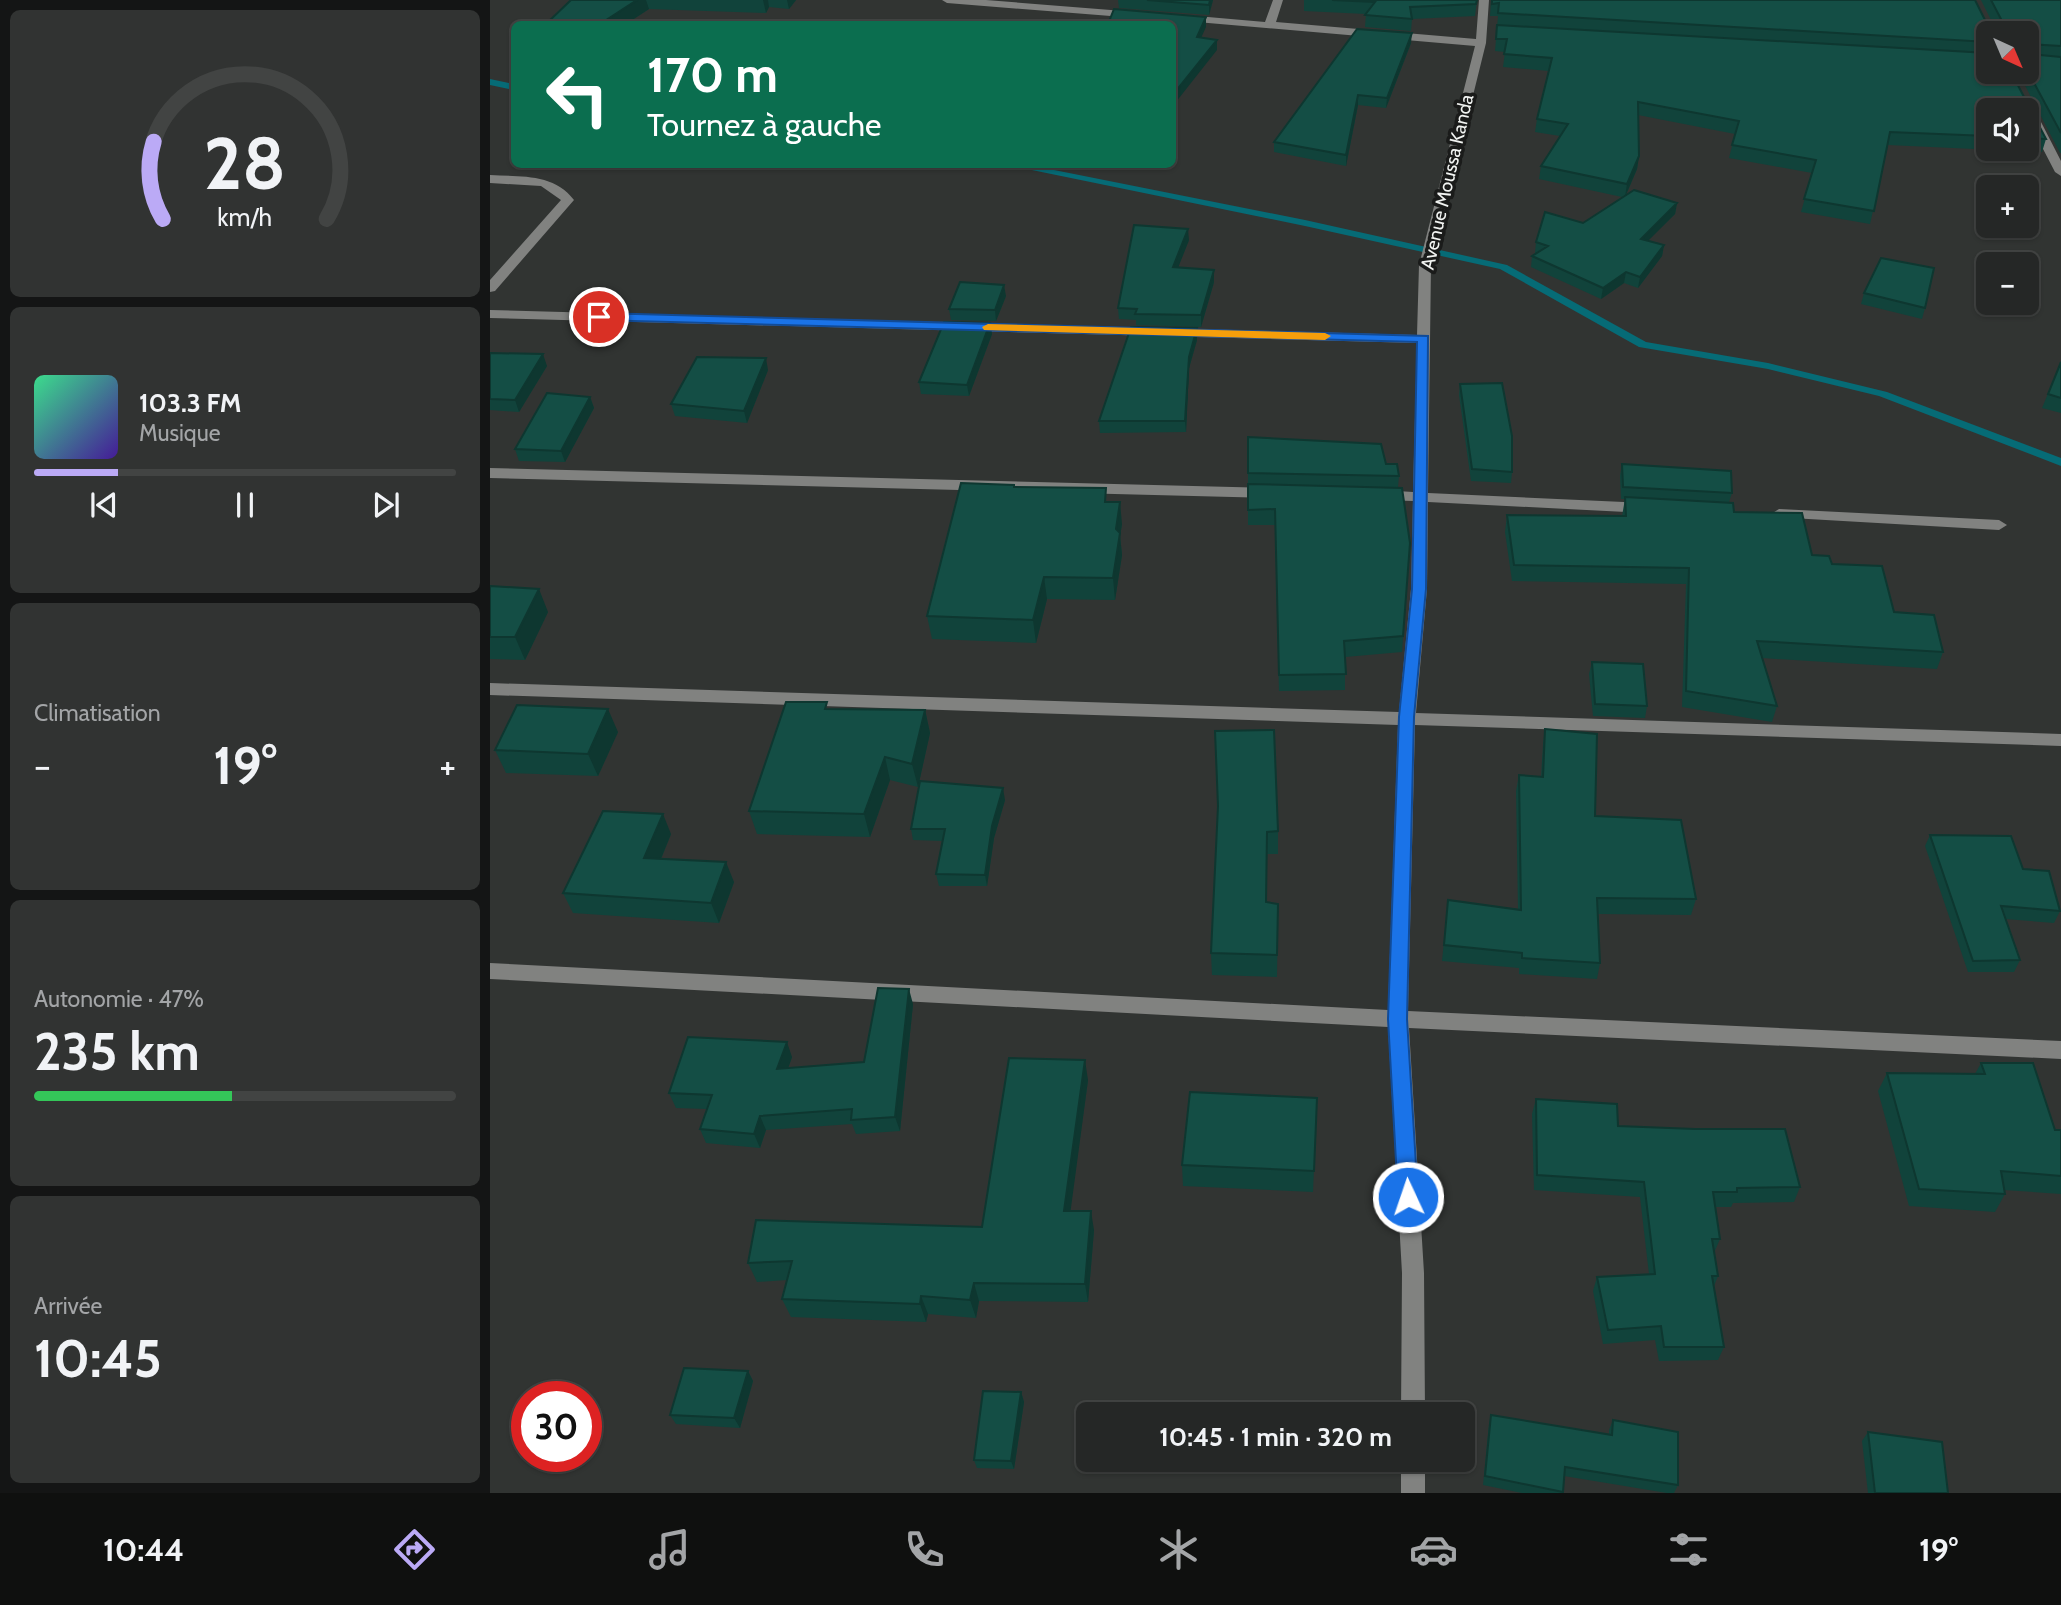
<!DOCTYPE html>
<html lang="fr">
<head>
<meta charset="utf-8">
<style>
  :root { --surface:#252726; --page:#313332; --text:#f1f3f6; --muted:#a3a5a7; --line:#424443; --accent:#bbaaf6 }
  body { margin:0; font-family:Cabin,sans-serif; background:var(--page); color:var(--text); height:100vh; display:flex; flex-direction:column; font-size:26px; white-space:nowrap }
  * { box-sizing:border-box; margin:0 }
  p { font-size:23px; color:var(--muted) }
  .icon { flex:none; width:38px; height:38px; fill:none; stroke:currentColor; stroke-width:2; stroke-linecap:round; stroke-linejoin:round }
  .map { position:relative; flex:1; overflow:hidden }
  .details { display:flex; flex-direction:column; gap:10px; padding:10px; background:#141515; width:490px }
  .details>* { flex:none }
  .guide { position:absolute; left:21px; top:21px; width:665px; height:147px; border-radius:10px; box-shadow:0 2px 5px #0004,0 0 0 2px var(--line); background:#0b6e4f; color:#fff; overflow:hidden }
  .needle { width:46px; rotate:136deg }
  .tools { position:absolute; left:1486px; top:21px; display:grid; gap:14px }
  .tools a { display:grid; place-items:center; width:63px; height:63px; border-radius:10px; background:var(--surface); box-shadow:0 2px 5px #0004,0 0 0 2px var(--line); font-size:35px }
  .speed { position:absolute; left:21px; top:1381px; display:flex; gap:14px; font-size:35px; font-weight:700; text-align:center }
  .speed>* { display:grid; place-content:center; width:91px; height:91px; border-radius:50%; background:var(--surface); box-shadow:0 2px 5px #0004,0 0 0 2px var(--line); line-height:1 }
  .speed .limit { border:10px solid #d22; background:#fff; color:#111 }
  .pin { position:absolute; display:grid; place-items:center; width:60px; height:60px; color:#fff; margin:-30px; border:4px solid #fff; border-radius:50%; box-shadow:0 2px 7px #0007 }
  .me { position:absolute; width:77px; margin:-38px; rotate:357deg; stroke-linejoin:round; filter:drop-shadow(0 0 5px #0008) }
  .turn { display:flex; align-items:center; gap:24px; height:147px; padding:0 21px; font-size:32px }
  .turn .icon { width:91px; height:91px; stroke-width:2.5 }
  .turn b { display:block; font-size:49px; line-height:60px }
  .big { font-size:52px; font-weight:700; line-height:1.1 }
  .details .widget { flex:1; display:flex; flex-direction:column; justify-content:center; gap:10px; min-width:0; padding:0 24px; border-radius:10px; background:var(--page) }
  .details .dial { align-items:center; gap:0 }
  .dial svg { height:182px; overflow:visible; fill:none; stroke:var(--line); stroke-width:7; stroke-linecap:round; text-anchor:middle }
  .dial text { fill:var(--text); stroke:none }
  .song { display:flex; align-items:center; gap:21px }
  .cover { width:84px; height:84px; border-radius:10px; background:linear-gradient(135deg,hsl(150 70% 55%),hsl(260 70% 35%)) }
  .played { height:7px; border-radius:4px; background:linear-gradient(90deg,var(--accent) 20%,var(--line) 20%) }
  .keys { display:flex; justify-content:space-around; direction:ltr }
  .heat { display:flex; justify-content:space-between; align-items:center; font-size:38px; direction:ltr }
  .charge { height:10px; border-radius:5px; background:linear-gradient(90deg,#34c759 47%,var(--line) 0) }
  .trip { position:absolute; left:586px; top:1402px; width:399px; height:70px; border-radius:10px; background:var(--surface); box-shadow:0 2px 5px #0004,0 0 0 2px var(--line); font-weight:700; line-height:70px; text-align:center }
  .tabs { display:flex; height:112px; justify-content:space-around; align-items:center; background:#0f100f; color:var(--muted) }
  .tabs .icon { width:49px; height:49px }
  .tabs .current { color:var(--accent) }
  .tabs b { font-size:32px; color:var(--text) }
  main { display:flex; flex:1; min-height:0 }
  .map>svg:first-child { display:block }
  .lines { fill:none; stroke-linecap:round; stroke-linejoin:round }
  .stream { fill:#066b76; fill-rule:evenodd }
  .minor { fill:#818280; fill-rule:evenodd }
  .wall { fill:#11433b; fill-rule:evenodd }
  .shaded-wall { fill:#0e3730 }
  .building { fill:#144e45; stroke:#0e3730; stroke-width:2 }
  .route { fill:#1a73e8; stroke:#114b97; stroke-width:2 }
  .slow { fill:#f59e0b }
  .labels { text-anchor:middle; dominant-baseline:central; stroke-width:7; stroke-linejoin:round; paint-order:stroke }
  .street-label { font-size:19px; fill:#f2f4f2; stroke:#1a1b1a }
</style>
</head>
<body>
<main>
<section class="details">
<div class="widget dial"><svg viewBox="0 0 100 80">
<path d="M14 69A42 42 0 1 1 86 69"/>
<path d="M14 69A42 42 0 0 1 10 35" stroke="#bbaaf6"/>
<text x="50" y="56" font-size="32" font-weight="700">28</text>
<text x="50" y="72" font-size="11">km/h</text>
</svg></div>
<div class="widget">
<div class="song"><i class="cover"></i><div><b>103.3 FM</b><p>Musique</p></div></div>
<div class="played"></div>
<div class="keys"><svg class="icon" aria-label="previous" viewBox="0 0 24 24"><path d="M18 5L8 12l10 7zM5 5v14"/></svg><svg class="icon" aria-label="pause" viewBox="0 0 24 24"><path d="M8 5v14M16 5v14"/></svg><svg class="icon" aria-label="next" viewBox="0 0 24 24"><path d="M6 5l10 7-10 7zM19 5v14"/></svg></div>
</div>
<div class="widget"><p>Climatisation</p>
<div class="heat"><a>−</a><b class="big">19°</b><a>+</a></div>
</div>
<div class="widget"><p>Autonomie · 47%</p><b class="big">235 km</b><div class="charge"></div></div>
<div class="widget"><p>Arrivée</p><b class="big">10:45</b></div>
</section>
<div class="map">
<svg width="1571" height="1493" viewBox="0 0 1571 1493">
  <rect width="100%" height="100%" fill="#313432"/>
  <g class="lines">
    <path class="stream" d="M0,79L24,84V90L0,85Z
      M513,164H534L815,220L1017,265L1156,342L1278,363L1397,392L1571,458V466L1389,396L1278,369L1149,347L1010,269L815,226Z"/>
    <path class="minor" d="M452,0H496L646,12L651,15L646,18L457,3Z
      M783,0H793L786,22L986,39L989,0H999L996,43L941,265L938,493L1156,503L1164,508L1156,513L938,502L937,589L926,713L1571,734V746L925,725L918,1011L1571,1041V1059L919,1028L934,1273L935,1414H911L912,1273L898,1027L0,979V963L898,1010L908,725L0,695V683L909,712L921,589L923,501L891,500L883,495L891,490L923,492L927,343L0,318V310L927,335L929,265L985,46L695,21L690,18L695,15L775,22Z
      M1541,120L1551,122L1571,161V176L1565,172L1539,122Z
      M0,175C30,177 64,173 84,200L5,291L0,292V280L71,200L51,186L0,183Z
      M0,468L782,488L790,493L782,498L0,478Z
      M1289,509L1509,520L1517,525L1509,530L1284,517L1281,514Z
      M911,1460H935V1493H911Z"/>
  </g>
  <path class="wall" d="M81,0H306L299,9L279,7L276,13L159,9L136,24H59L58,22Z
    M628,0H723L719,15L629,8Z
    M814,0H987L985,16L922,19L921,31L875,27L876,14L814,11Z
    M1001,0H1485L1497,24H1503L1491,0H1571V153H1570L1528,72H1536V33H1498V72H1521L1556,139L1552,152L1398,145L1380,224L1311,212L1322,173L1239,158L1245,134L1148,115L1149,156L1147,169L1136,195L1144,190L1187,203L1185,214L1158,240L1174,245L1172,256L1148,288L1134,283L1111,299L1041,267L1042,256L1046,253H1045L1046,242L1055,212L1093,223L1132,197L1049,179L1051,166L1070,136L1045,132L1047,119L1059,71L1013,67L1015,52L1005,51L1008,16H1000ZM1498,110H1536V149H1498Z
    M921,43L896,108L868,105L856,166L784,152V142Z
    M699,240L688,267L724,282L711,327L646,325V320L629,319L628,308Z
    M1374,293L1435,308L1432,319L1371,304Z
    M516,296L506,321L461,320L459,309Z
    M500,323L502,334L479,396L431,394L429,382Z
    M707,340L699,368L696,432L610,433L609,421Z
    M0,353L57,366L29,412L0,410Z
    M1571,362V413L1552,408Z
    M278,370L257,423L185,416L181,404Z
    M970,384L1022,472L1021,483L981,481L969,395Z
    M100,397L104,408L75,462L29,461L25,449Z
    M758,437L896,464L909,476L908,487L920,543L912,652L855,657V690L789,691L785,525H758Z
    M1132,464L1242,493L1239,502L1244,512L1322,555L1342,564L1453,652L1447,669L1272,658L1287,706L1282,722L1192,707L1196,584L1022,581L1015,532L1017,515L1132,516L1135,499H1131L1130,476Z
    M525,487L618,502L632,524L630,536L632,555L625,600L557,599L546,643L442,639L437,616Z
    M0,586L58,612L35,660L0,659Z
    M1102,662L1157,706L1155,718L1103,716L1099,674Z
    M339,709L435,710L440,733L428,787L400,780L380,837L267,834L259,811Z
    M1055,729L1105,816L1206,899L1201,915L1108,914L1110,963L1107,979L1029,974V968L952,961L958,900L1028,909L1026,791L1029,775L1051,777L1053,745Z
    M128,732L108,776L16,773L5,750Z
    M515,800L504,838L497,886H449L446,874L453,841L423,840L421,829Z
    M728,806L788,831V854H777L776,902L788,904L787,977L722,975L721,953Z
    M181,834L171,859L244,882L229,923L83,913L73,893Z
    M1440,835L1533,869L1570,911L1564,923L1515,919L1530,960L1524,972H1478L1435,846Z
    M423,1004L410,1131L366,1134L362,1124L276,1130L270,1148L216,1143L210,1129L217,1109L186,1108L179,1093L302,1057L298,1068L374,1062Z
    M1491,1063L1565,1130H1571V1194L1514,1190L1515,1194L1505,1212L1419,1206L1388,1091L1397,1073L1485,1074Z
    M598,1080L580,1211L604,1230L598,1302L489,1301L486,1318L438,1314L436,1322L301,1317L292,1299L297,1280L267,1282L258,1263L492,1227Z
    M827,1098L823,1192L693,1186L692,1165Z
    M1046,1099L1310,1187L1304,1202L1243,1203L1241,1207H1225L1230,1239L1224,1253L1228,1276L1224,1286L1234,1347L1228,1360L1169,1361L1165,1340L1113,1344L1103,1291L1107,1277L1159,1274L1150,1197L1044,1190L1042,1114Z
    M258,1371L263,1381L250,1428L186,1424L180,1415Z
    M531,1392L534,1402L524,1469L487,1468L484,1460Z
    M1001,1415L1119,1435V1430L1123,1420L1188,1485L1184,1493H1177L1074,1476L1073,1493H1032L993,1485L999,1424Z
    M1378,1432L1458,1493H1378L1372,1441Z"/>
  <path class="shaded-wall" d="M147,0H156L159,9L136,24H110Z
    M273,0H278L279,7L276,13Z
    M297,0H306L299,9Z
    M720,0H723L719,15V5Z
    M716,17V27L707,47V37Z
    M922,33L921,43L896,108L897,98Z
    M727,40V50L682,107V96Z
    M868,95V105L856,166V155Z
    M1149,156L1147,169L1135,197L1137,184Z
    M1187,203L1185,214L1149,250L1151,239Z
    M698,229L699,240L684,278L683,267Z
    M1174,245L1172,256L1148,288L1150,277Z
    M724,270V282L711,327V315Z
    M1136,272L1134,283L1111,299L1113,288Z
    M514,285L516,296L506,321L505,310Z
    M500,323L502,334L479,396L477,385Z
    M707,328V340L699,368L696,432L695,421L699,357Z
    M53,354L57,366L29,412L25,400Z
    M276,358L278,370L257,423L254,411Z
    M100,397L104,408L75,462L71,451Z
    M630,502L632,524L630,536L632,555L625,600L623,578L626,529Z
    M554,577L557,599L546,643L543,620Z
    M49,589L58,612L35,660L25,637Z
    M118,709L128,732L108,776L98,754Z
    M435,710L440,733L428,787L422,764Z
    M395,757L400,780L380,837L374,814Z
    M513,788L515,800L504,838L497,886L495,875L502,826Z
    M173,814L181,834L163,878L154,858Z
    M236,862L244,882L229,923L221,903Z
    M419,989L423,1004L410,1131L405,1117Z
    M297,1042L302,1057L293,1083L287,1069Z
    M595,1060L598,1080L578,1230L574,1211Z
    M270,1116L276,1130L270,1148L264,1134Z
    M601,1211L604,1230L598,1302L595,1284Z
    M484,1283L489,1301L486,1318L480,1300Z
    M431,1296L438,1314L436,1322L430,1304Z
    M258,1371L263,1381L250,1428L244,1418Z
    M531,1392L534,1402L524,1469L521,1461Z"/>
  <path class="building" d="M81,0H147L110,24H72L58,22Z
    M657,0H720L719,5Z
    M842,0H987L986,4L920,7L922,19L875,15L885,2Z
    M1002,0H1485L1497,24L1509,23L1511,19L1501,0H1571V46L1540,44L1537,46L1538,54L1571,57V133L1536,68V33H1498V42L1008,13L1009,3L1002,4Z
    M624,9L716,17L707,37L727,40L682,96V24H618Z
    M1007,25L1498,53V72H1521L1556,139L1536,138V110H1498V136L1400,132L1384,211L1314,199L1326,160L1242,145L1249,121L1148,102L1149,156L1137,184L1051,166L1078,124L1047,119L1062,58L1014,54L1017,39H1006Z
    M867,29L922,33L897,98L868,95L856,155L784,142Z
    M1144,190L1187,203L1151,239L1174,245L1150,277L1136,272L1113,288L1042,256L1058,246L1046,242L1055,212L1093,223Z
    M644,225L698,229L683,267L724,270L711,315L645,314L647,309L628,308Z
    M1391,258L1444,268L1435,308L1374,293Z
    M470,282L514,285L505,310L459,309Z
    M454,322L500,323L477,385L429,382Z
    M641,327L707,328L699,357L695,421H609Z
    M0,353L53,354L25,400L0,399Z
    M207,357L276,358L254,411L181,404Z
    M1571,362V398L1558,394Z
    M1012,383L1022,436V472L982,469L970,384Z
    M57,393L100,397L71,451L25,449Z
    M758,437L891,444L896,464H907L909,476L758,473Z
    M1132,464L1241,471L1242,493L1133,487Z
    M471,483L524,485V487L616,488L615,502H630L626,529L630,533L623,578L554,577L543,620L437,616Z
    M758,484L912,488L920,543L913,636L854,641L856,674L789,675L785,509L758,510Z
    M1135,497L1243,503L1244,512L1312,513L1322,555L1339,556L1342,564L1392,566L1404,612L1444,615L1453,652L1267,641L1287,706L1196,691L1199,568L1024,565L1017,515L1136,516Z
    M0,586L49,589L25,637H0Z
    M1102,662L1153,664L1157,706L1105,704Z
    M296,702H337L335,709L435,710L422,764L395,757L374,814L259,811Z
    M27,705L118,709L98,754L5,750Z
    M1055,729L1107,734L1105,816L1191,820L1206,899L1107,898L1110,963L1032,958V953L954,945L958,900L1031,910L1029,775L1053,777Z
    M784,730L788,831L777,832L776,902L788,904L787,955L721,953L728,806L725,731Z
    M430,781L513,788L502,826L495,875L446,874L455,829H421Z
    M113,811L173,814L154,858L236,862L221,903L73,893Z
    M1440,835L1521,836L1533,869L1559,871L1570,911L1511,906L1530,960L1483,961Z
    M388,988L419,989L405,1117L361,1120L362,1109L270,1116L264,1134L210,1129L222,1095L179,1093L198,1037L297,1042L287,1069L374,1062Z
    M519,1058L595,1060L574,1211H601L595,1284L484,1283L480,1300L431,1296L430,1304L292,1299L302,1261L258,1263L266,1220L492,1227Z
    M1491,1063H1543L1565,1130H1571V1176L1511,1171L1515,1194L1429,1189L1397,1073L1495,1074Z
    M700,1092L827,1098L824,1171L692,1165Z
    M1046,1099L1127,1104L1128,1126L1205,1129H1295L1310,1187L1247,1188V1192H1223L1230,1239H1222L1228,1276H1222L1234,1347H1174L1171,1326L1118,1330L1107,1277L1165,1274L1154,1182L1047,1175Z
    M194,1368L258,1371L244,1418L180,1415Z
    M493,1391L531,1392L521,1461L484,1460Z
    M1001,1415L1122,1435L1123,1420L1188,1432V1485L1075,1467L1073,1492L995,1476Z
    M1378,1432L1452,1442L1458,1493H1385Z"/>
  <path class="route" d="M109,313L938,336L936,589L924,717L917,1019L928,1197L925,1203L918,1206L911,1203L908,1197L898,1019L909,717L922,589L927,342L105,320L103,317Z"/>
  <path class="slow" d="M498,324L835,333L841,336L835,340L494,330L492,327Z"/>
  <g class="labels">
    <g class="street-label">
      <text transform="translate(957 182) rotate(-77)">Avenue Moussa Kanda</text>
    </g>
  </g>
</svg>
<div class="tools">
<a><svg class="needle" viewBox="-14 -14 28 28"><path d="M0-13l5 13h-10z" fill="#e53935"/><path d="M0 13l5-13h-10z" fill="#a3a5a7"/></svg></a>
<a><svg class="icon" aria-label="sound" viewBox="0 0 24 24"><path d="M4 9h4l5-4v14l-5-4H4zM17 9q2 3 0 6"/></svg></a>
<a>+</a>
<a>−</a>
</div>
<div class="speed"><div class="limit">30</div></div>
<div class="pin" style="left:109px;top:317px;background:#d93025"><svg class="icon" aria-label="arrive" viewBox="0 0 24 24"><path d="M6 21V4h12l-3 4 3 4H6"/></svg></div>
<svg class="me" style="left:918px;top:1197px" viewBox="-20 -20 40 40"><circle r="17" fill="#1a73e8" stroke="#fff" stroke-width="3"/><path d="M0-11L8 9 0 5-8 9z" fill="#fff"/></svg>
<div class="trip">10:45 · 1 min · 320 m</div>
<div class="guide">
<div class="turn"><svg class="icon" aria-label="left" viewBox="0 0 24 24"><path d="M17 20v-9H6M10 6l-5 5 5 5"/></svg><div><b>170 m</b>Tournez à gauche</div></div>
</div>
</div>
</main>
<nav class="tabs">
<b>10:44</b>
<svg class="icon current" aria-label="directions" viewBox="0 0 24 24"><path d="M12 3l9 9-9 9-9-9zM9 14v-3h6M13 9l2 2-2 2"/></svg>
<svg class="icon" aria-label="music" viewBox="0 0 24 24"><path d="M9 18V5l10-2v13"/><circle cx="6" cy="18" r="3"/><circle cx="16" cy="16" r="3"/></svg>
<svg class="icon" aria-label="phone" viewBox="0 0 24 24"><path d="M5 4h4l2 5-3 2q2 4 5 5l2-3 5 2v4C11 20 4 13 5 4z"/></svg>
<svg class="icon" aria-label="climate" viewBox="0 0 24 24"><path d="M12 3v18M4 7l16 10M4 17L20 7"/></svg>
<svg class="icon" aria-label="car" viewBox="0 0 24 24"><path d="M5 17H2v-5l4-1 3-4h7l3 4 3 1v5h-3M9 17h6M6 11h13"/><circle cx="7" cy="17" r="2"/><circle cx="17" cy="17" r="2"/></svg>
<svg class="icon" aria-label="filters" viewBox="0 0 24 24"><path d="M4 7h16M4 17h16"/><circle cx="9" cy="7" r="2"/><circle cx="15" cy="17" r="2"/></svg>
<b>19°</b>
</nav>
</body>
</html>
